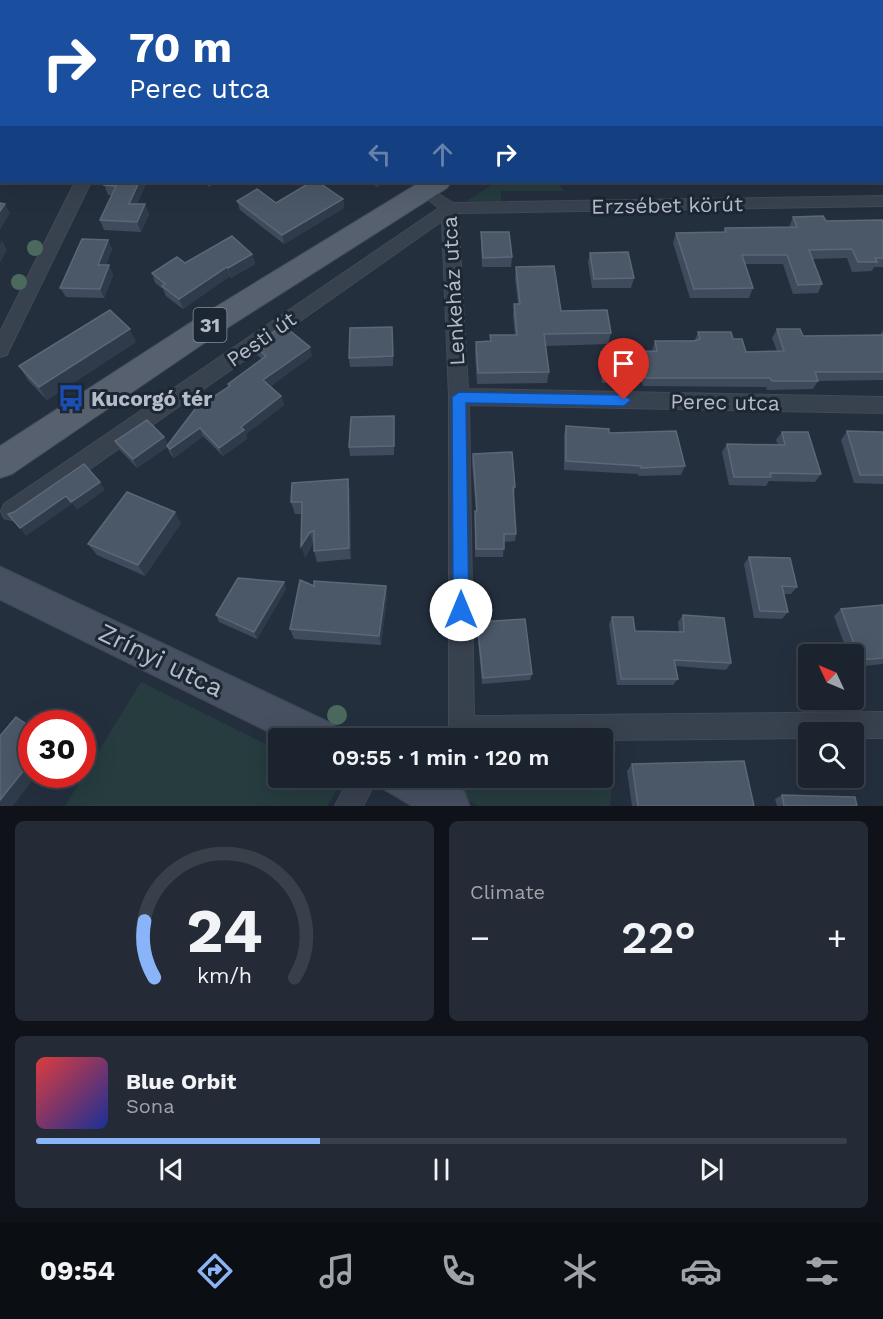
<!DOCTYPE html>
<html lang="en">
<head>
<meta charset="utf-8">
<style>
  :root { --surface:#1b232e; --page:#242b36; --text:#f1f3f6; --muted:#a0a4aa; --line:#39404a; --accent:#8ab4f8 }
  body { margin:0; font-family:"Work Sans",sans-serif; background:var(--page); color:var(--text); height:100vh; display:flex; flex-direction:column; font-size:22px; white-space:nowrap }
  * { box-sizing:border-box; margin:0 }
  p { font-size:20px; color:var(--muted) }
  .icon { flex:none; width:33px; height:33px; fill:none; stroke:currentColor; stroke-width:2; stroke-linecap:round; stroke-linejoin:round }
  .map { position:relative; height:806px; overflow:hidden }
  .sheet { display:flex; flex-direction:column; gap:15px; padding:15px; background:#0f1319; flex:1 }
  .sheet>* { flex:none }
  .hud { position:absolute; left:0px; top:0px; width:884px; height:183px; box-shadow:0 6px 24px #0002,0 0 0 2px var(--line); background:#1a4fa0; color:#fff; overflow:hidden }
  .needle { width:39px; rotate:314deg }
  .tools { position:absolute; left:798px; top:644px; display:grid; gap:12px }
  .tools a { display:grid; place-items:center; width:66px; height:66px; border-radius:6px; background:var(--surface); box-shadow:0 6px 24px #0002,0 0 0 2px var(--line); font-size:30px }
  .speed { position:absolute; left:18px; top:710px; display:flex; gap:12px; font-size:30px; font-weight:700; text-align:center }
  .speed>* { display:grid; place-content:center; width:78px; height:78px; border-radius:50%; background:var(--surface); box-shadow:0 6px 24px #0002,0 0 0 2px var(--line); line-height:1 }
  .speed .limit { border:9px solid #d22; background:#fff; color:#111 }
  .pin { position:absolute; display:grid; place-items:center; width:51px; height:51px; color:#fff; margin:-62px -26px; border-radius:50% 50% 50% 0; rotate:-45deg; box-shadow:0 0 6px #0007 }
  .pin .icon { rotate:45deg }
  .me { position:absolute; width:66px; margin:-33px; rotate:0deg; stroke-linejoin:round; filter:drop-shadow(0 0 4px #0008) }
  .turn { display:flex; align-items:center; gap:21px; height:126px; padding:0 30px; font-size:27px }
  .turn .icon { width:78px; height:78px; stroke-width:2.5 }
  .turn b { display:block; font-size:42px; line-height:51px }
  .lanes { display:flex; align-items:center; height:57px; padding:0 30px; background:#0003; justify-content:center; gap:30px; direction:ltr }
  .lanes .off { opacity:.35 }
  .big { font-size:45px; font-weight:600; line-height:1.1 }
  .sheet .card { flex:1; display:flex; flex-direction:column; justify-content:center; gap:9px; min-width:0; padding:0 21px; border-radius:9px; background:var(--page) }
  .sheet .dial { align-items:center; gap:0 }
  .dial svg { height:156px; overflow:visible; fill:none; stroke:var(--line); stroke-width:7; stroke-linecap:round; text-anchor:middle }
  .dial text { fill:var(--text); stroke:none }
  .song { display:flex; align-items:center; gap:18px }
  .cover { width:72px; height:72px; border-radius:9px; background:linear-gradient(135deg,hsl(0 70% 55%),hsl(230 70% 35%)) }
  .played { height:6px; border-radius:3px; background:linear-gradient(90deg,var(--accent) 35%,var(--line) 35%) }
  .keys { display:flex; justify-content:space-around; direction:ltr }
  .heat { display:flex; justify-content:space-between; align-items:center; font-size:33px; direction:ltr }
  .sheet .tiles { flex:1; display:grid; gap:15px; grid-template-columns:1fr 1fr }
  .card:last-child { grid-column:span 2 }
  .trip { position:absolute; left:268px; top:728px; width:345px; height:60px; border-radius:6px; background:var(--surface); box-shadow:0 6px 24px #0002,0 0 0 2px var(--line); font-weight:600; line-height:60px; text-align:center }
  .dock { display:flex; height:96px; justify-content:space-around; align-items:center; background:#0b0e12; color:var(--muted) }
  .dock .icon { width:42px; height:42px }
  .dock .current { color:var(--accent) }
  .dock b { font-size:27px; color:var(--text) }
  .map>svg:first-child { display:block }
  .green { fill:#263c3f }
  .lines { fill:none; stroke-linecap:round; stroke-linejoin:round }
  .street-casing { stroke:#414a57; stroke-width:2 }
  .secondary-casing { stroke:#414a57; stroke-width:3 }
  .primary-casing { stroke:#414a57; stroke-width:2 }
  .street { fill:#38414e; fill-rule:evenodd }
  .secondary { fill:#465061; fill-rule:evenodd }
  .primary { fill:#56606e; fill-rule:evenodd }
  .tree { fill:#4b6a5d }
  .wall { fill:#3f4b5c }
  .shaded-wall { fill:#2f3b4b }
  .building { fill:#4b5868; stroke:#5c6777; stroke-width:1.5 }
  .route { fill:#1a73e8; stroke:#114b97; stroke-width:1.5 }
  .labels { text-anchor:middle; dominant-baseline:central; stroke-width:6; stroke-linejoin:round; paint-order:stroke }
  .shield { fill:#1d2633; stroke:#878f9c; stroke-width:1.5 }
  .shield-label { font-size:20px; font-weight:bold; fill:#b4bcc9 }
  .street-label { font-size:21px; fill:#b4bcc9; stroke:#1d2633 }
  .poi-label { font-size:21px; font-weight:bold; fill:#b4bcc9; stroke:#1d2633; text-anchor:start }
  .near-street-label { font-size:26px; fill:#b4bcc9; stroke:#1d2633 }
</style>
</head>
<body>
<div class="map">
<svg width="883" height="806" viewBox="0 0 883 806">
  <rect width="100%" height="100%" fill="#242f3e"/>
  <path class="green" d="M496,182H557L564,191H501V201H467Z
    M141,682L279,751V777H330L341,783L327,806H65Z
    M603,747H616L610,806H478L457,794L463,777H603Z"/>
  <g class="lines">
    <defs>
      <path id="street" d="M163,0H175L162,2Z
        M773,0H785L786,2H773Z
        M0,92H2V100H0Z
        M75,182H91L9,350L7,355L0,357V332Z
        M424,185L453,203L883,196V206L458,213L468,389L883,397V413L469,405L474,716L883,712V738H854V732H808V738L603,740V738H447L449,729V397L442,221L20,518L12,520L4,518L1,511L4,504L439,208L416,190L418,186Z
        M350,777H378L363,806H335Z"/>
      <path id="secondary" d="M0,567L334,725L339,738H282L0,599Z
        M380,777H436L464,792L469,806H413L386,790Z"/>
      <path id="primary" d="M420,182H451L447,188L216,335L12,474L0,478V446L196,319Z"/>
    </defs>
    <use href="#street" class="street-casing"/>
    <use href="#secondary" class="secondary-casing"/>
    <use href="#primary" class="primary-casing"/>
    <use href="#street" class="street"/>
    <use href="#secondary" class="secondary"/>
    <use href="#primary" class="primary"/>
  </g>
  <g class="tree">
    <circle cx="35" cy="248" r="8"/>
    <circle cx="19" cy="282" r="8"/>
    <circle cx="337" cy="715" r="10"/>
  </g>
  <path class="wall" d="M0,0H29L28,2H2V14H0Z
    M802,0H876L875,2H804Z
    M203,182H212L210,187Z
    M370,182H386L377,187Z
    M721,182H749L748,183H722Z
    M146,184L137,204H145L149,214L141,232L104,230L100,220L112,195H108L104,185Z
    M343,199L344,208L284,244L240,210L237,201L276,203Z
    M793,217L826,221L883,220V267H874L872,271L852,272L847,258L813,259L822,284L818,293L793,294L783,264H745L753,288L749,298H690L673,243L676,233L723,232L725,228L789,227Z
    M481,232L512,257L511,267H482L481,242Z
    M108,240L112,249L106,265H109L113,275L104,298L66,297L60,288Z
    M590,253L634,278L631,288H592L588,262Z
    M252,254L255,264L231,278L230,276L183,309L166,296L163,289L155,283L152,273L185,263Z
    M516,267L561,311L611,333L608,344L545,346L549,372L547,383L477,384L475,353L476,342L490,341V335H515L513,316L514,304H518L515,278Z
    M777,329L803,336L880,335L883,330V380L818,381L813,389L767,390L766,387L643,386L642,382L602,383L599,361L601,352L652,351L655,341L695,340L698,332L733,339L746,352L777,351L772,338Z
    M393,336V366L350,367L349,358Z
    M136,342L47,400L28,380L19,366Z
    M254,346L312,356L270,386L281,396L284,405L246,434L247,439L223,456L203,436L174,458L171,455L167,447L137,468L120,450L115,441L164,437L168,445L229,386L228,384L262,359L257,355Z
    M394,416V455L350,456L349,447Z
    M566,426L609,433L685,466L681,475L638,476V474L564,470V435Z
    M847,431L883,432V484L854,483L841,440Z
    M782,432L821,474L815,482L769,481L766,486L729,485L722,452L727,444L778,445L776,440Z
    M473,454L515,487L514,496L516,534L515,541L504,542L503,557H475V519L476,511L472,462Z
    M350,491L351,559L317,562L314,551V543H313L305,558L302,514H295L291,502Z
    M181,523L145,576L97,555L88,544Z
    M749,557L797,587L791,594H784L788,612L782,619L754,618L744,564Z
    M284,582L286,589L257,639L219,622L216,615Z
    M314,586H386L387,596L381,645L294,639L290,629Z
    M883,605V664L854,667V654H848L834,616L841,609Z
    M683,615L731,663L726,670L676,666L678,679L673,685H617L609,624L612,617L635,631L679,632L678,622Z
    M477,622L532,674L530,680L482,684L477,629Z
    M632,764L754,806H632L627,771Z
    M782,795L857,806H777L775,799Z"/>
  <path class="shaded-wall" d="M21,0H29L28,2H20Z
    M859,0H876L875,2H853Z
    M139,182H145L146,184L133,213L129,204Z
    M377,182H386L377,187Z
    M574,182H585L574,184Z
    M343,199L344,208L284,244L282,235Z
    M5,204L10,213L0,230V211Z
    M145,204L149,214L141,232L137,222Z
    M2,240L7,250L0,263V244Z
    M108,240L112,249L102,275L98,265Z
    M252,254L255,264L231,278L228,268Z
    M109,265L113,275L104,298L100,289Z
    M227,267L230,276L183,309L179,299Z
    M130,329L136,342L47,400L39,387Z
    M310,347L312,356L266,390L263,380Z
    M281,396L284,405L246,434L247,439L223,456L219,448L241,427Z
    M200,428L203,436L174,458L170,449Z
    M164,437L168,446L137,468L133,459Z
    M348,479L350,491L351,559L349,548Z
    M100,482L105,490L77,510L71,502Z
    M66,496L72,504L26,536L20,528Z
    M175,512L181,523L145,576L138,565Z
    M310,532L313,543L305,558L301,546Z
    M284,582L286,589L257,639L254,632Z
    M386,586L387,596L381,645L379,636Z
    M32,760V774H37L13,806H0V800Z"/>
  <path class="building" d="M0,0H21L20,2H2V6H0Z
    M87,0H136L135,2H86Z
    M192,0H272L271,2H191Z
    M312,0H328V2H312Z
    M429,0H591V2H429Z
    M663,0H761L760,2H663Z
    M812,0H859L853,2H813Z
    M882,155H883V173H882Z
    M106,182H139L129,204H145L137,222L100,220L116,186L104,185Z
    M311,182H318L343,199L282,235L237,201L257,189L276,203Z
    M0,203L5,204L0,211Z
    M823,216L826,221L883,220V258H875L877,262H858L852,249L809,250L822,284L798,285L787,255H742L753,288L694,289L676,233L726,232L725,228L797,227L793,217Z
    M481,232H509L512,257L483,258Z
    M232,236L252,254L228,268L227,267L179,299L162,286L165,284L152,273L177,257L185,263Z
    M82,239L108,240L98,265H109L100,289L60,288Z
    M628,252L634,278L594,279L590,253Z
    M554,266L561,311L607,310L611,333L544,334L549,372L478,373L476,342L491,341L490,335H517L514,304H520L516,267Z
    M110,310L130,329L39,387L19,366Z
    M283,325L310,347L263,380L281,396L241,427L244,430L219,448L200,428L170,449L167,446L195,409L230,386L228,384L266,356L254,346Z
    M392,327L393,356L349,358L350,328Z
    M777,329H800L803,336L883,335V372H815L818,381H772L770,378H646L645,374H605L601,352L657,351L655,341H694L700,339L698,332H731L733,339H742L746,352L784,351Z
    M394,416V446L349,447L351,417Z
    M147,420L164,437L133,459L115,441Z
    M566,426L609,429V433L676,431L685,466L641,468V466L566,461Z
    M847,431L883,432V475H860Z
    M782,432H808L821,474L770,473L771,477H734L727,444L785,445Z
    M512,452L515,487H513L516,534H504V549H476L475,511H477L473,454Z
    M84,464L100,482L71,502L66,496L20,528L8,514L14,512Z
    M348,479L349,548L314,551V531L310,532L301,546L302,502H291L292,483Z
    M127,492L175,512L138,565L88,544Z
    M749,557L790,558L797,587L782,586L788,612L760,611Z
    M238,578L284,582L254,632L216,615Z
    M300,580L314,586V581L386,586L379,636L290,629Z
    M883,605V658L860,660L841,609Z
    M683,615L724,618L731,663L674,660L678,679H621L612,617H633L635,631L684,632Z
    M525,619L532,674L483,678L477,622Z
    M16,717L32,728V760L0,800V736Z
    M744,761L754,806H638L632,764Z
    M782,795L855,797L857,806H784Z"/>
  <path class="route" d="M459,392L624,395L631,400L624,406L466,403L469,610L466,616L461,618L455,616L453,610L452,397Z"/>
  <defs>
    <symbol id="bus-bare" viewBox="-9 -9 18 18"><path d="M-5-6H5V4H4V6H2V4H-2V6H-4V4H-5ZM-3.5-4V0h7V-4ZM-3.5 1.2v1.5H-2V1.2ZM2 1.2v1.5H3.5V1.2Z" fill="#1a4fb4" stroke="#1d2633" stroke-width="2.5" paint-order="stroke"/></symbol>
  </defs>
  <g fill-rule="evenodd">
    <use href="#bus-bare" x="52" y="379" width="38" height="38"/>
  </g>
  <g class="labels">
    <rect class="shield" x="193.5" y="308" width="33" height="34" rx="4.5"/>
    <g class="shield-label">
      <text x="210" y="325">31</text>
    </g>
    <g class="street-label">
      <text transform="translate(667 205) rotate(-1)">Erzsébet körút</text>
      <text transform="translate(453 291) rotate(-93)">Lenkeház utca</text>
      <text transform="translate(261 339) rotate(-35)">Pesti út</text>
      <text transform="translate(725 402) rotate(1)">Perec utca</text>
    </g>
    <g class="poi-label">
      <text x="91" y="398">Kucorgó tér</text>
    </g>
    <g class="near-street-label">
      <text transform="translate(161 660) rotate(26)">Zrínyi utca</text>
    </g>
  </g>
</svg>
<div class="tools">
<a><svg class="needle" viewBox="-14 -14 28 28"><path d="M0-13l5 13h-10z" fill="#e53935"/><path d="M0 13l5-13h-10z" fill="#a0a4aa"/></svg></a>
<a><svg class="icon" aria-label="search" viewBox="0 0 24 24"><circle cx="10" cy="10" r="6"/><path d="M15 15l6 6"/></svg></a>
</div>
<div class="speed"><div class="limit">30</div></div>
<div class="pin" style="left:624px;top:400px;background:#d93025"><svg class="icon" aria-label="arrive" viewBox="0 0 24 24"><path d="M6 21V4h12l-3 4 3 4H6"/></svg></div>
<svg class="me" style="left:461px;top:610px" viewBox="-20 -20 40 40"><circle r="19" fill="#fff"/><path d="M0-13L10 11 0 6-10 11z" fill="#1a73e8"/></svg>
<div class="trip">09:55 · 1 min · 120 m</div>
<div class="hud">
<div class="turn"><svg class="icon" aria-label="right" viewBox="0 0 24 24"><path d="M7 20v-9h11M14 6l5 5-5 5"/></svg><div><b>70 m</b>Perec utca</div></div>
<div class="lanes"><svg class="icon off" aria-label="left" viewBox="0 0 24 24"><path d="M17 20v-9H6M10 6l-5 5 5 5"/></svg><svg class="icon off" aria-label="ahead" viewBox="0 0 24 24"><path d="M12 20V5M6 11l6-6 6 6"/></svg><svg class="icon" aria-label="right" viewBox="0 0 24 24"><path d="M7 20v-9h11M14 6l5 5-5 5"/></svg></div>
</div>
</div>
<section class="sheet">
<div class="tiles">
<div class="card dial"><svg viewBox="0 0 100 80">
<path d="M14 69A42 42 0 1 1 86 69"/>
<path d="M14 69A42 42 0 0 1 9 40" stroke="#8ab4f8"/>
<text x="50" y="56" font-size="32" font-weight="700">24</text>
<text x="50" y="72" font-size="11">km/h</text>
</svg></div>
<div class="card"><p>Climate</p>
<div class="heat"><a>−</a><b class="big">22°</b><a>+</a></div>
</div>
<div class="card">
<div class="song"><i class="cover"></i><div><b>Blue Orbit</b><p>Sona</p></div></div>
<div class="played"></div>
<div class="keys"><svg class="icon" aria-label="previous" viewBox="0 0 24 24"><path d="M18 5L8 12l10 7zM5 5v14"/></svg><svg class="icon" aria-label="pause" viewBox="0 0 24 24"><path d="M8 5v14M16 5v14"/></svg><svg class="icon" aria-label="next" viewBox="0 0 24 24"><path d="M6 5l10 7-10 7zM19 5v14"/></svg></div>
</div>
</div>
</section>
<nav class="dock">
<b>09:54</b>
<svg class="icon current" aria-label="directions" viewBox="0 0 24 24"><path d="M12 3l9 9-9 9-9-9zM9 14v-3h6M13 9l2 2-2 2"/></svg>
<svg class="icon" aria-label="music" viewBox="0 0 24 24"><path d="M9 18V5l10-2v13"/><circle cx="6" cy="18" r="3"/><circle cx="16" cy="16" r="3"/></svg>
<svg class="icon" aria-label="phone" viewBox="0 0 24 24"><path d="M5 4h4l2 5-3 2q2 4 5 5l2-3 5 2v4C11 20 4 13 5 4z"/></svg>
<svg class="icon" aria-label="climate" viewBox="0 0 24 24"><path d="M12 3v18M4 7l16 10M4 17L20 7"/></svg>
<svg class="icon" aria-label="car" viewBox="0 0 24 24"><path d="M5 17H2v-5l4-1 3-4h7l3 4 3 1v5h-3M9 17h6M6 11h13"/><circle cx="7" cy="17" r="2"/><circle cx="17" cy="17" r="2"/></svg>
<svg class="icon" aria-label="filters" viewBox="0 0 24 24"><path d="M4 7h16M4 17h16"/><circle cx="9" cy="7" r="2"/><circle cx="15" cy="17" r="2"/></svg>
</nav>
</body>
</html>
